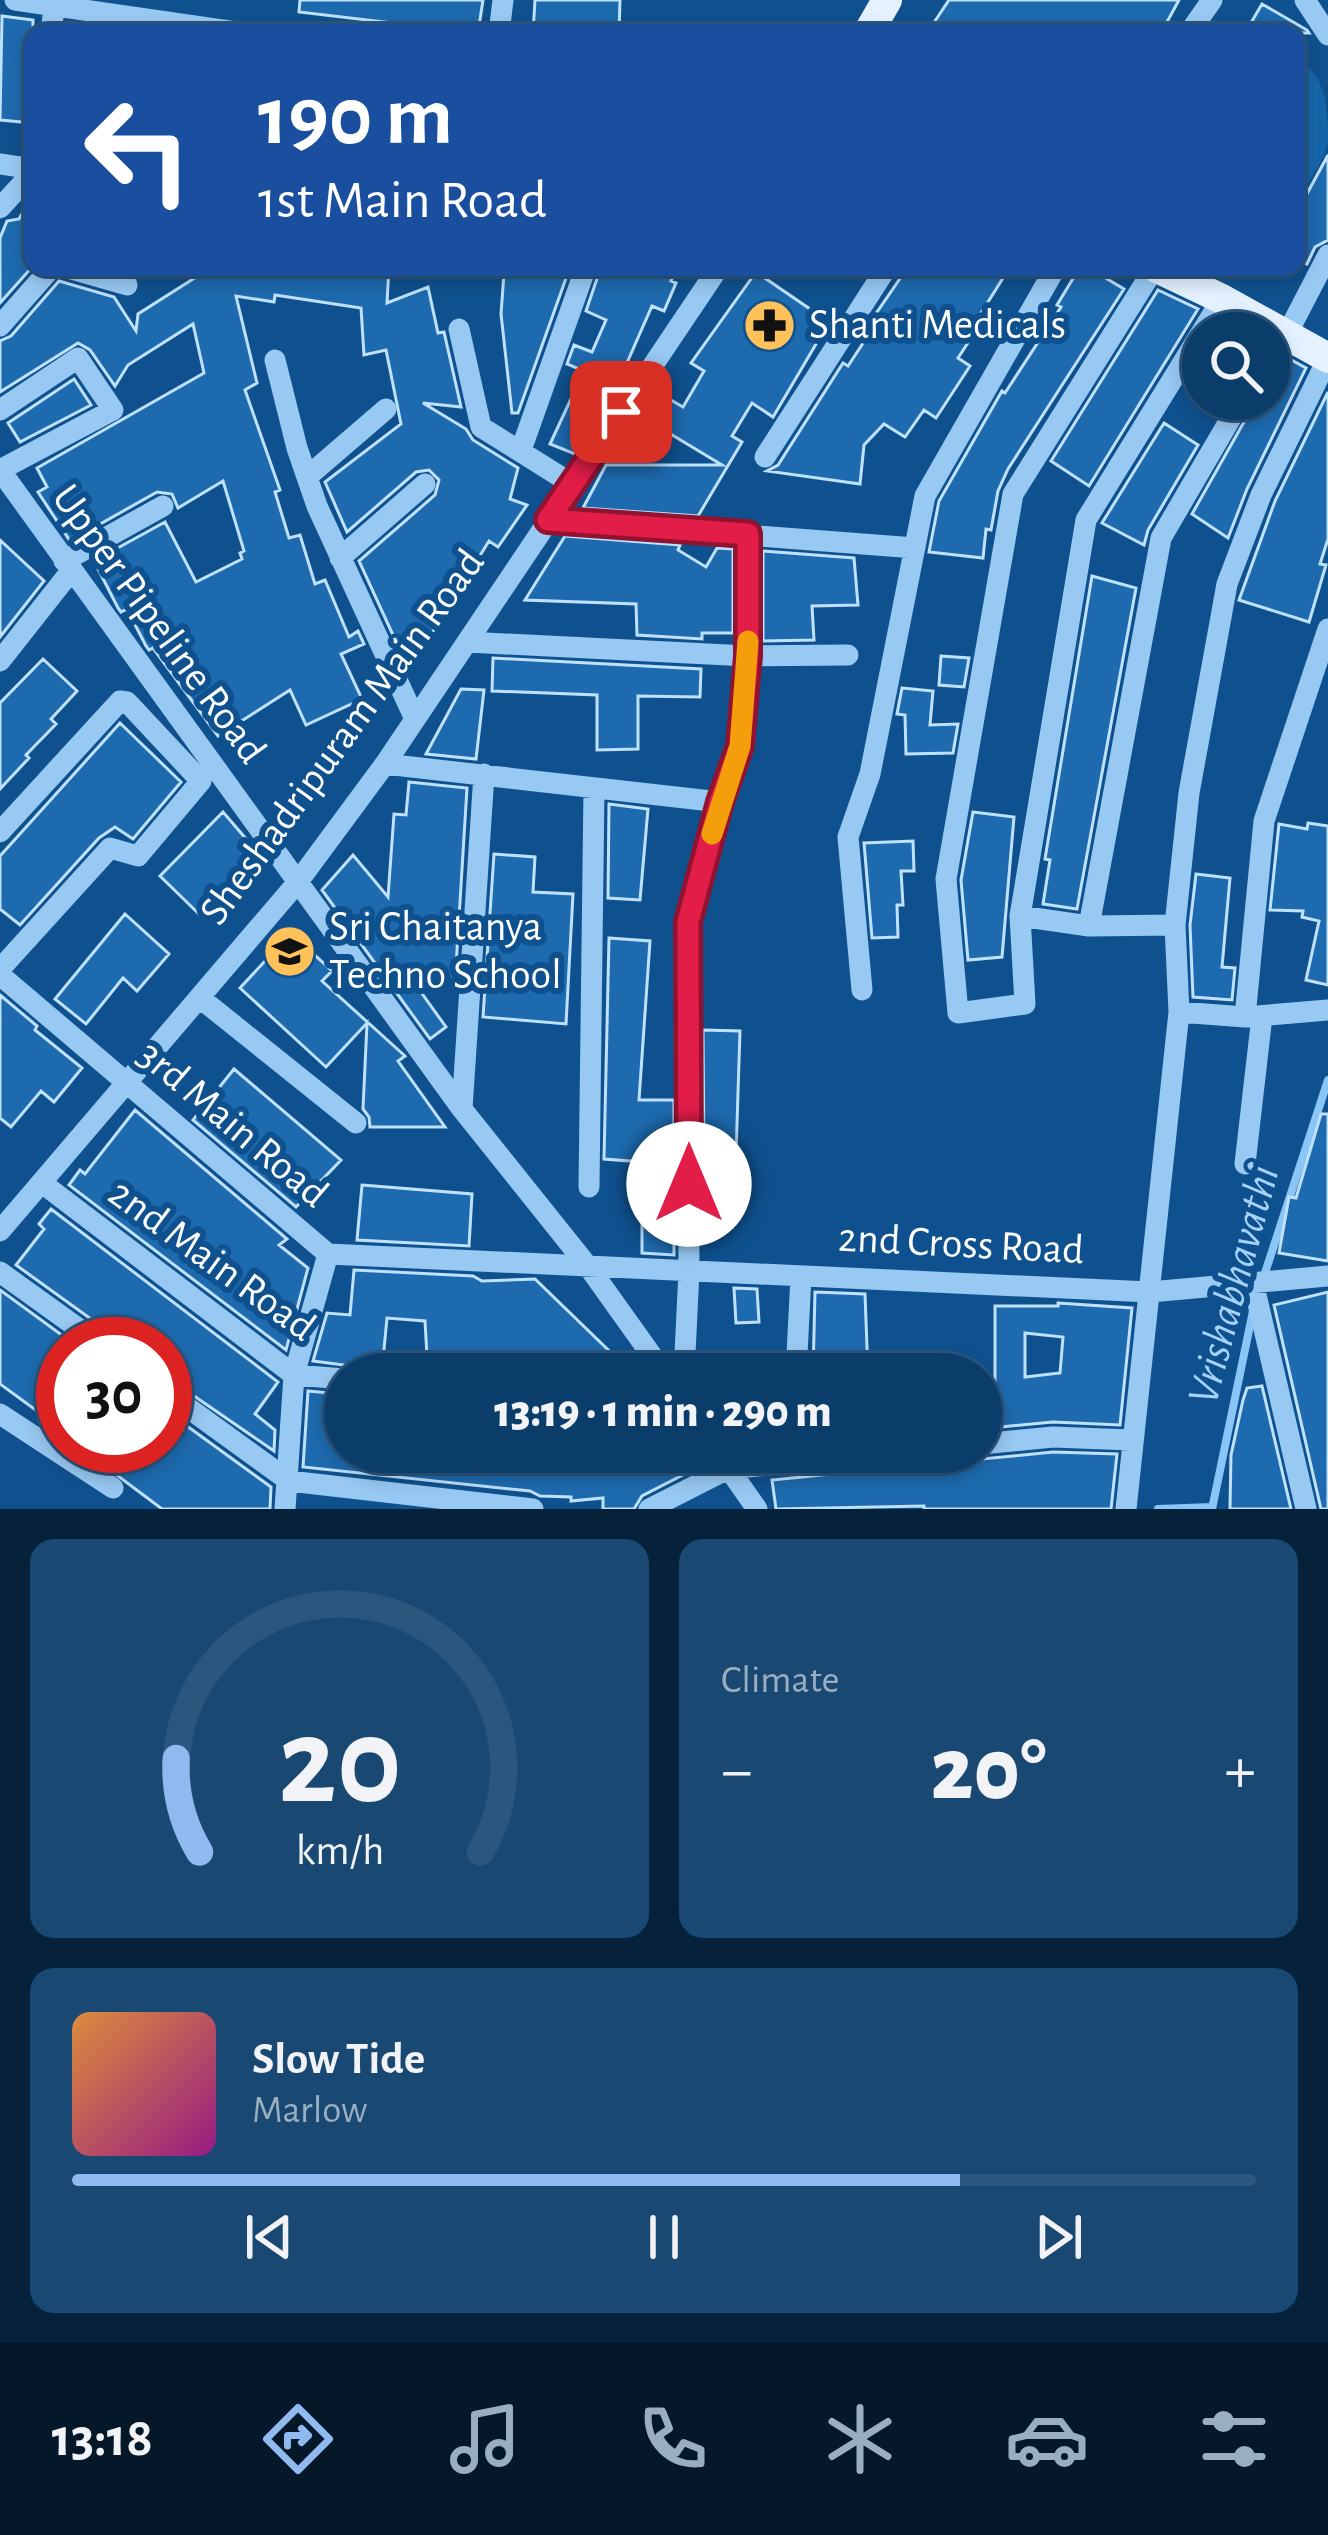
<!DOCTYPE html>
<html lang="en">
<head>
<meta charset="utf-8">
<style>
  :root { --surface:#0b3d6a; --page:#194872; --text:#f1f3f6; --muted:#9aaec1; --line:#2b567e; --accent:#90b9f0 }
  body { margin:0; font-family:"Alegreya Sans",sans-serif; background:var(--page); color:var(--text); height:100vh; display:flex; flex-direction:column; font-size:45px; white-space:nowrap }
  * { box-sizing:border-box; margin:0 }
  p { font-size:39px; color:var(--muted) }
  .icon { flex:none; width:66px; height:66px; fill:none; stroke:currentColor; stroke-width:2; stroke-linecap:round; stroke-linejoin:round }
  .map { position:relative; height:1509px; overflow:hidden }
  .details { display:flex; flex-direction:column; gap:30px; padding:30px; background:#06223a; flex:1 }
  .details>* { flex:none }
  .hud { position:absolute; left:24px; top:24px; width:1281px; height:252px; border-radius:24px; box-shadow:0 6px 18px #0003,0 0 0 3px var(--line); background:#1a4fa0; color:#fff; overflow:hidden }
  .controls { position:absolute; left:1182px; top:312px; display:grid; gap:24px }
  .controls a { display:grid; place-items:center; width:108px; height:108px; border-radius:50%; background:var(--surface); box-shadow:0 6px 18px #0003,0 0 0 3px var(--line); font-size:60px }
  .speed { position:absolute; left:36px; top:1317px; display:flex; gap:24px; font-size:60px; font-weight:700; text-align:center }
  .speed>* { display:grid; place-content:center; width:156px; height:156px; border-radius:50%; background:var(--surface); box-shadow:0 6px 18px #0003,0 0 0 3px var(--line); line-height:1 }
  .speed .limit { border:18px solid #d22; background:#fff; color:#111 }
  .pin { position:absolute; display:grid; place-items:center; width:102px; height:102px; color:#fff; margin:-51px; border-radius:24px; box-shadow:0 6px 18px #0006 }
  .me { position:absolute; width:132px; margin:-66px; rotate:0deg; stroke-linejoin:round; filter:drop-shadow(0 0 9px #0008) }
  .turn { display:flex; align-items:center; gap:42px; height:252px; padding:0 36px; font-size:54px }
  .turn .icon { width:156px; height:156px; stroke-width:2.5 }
  .turn b { display:block; font-size:84px; line-height:102px }
  .big { font-size:90px; font-weight:800; line-height:1.1 }
  .details .card { flex:1; display:flex; flex-direction:column; justify-content:center; gap:18px; min-width:0; padding:0 42px; border-radius:24px; background:var(--page) }
  .details .dial { align-items:center; gap:0 }
  .dial svg { height:312px; overflow:visible; fill:none; stroke:var(--line); stroke-width:7; stroke-linecap:round; text-anchor:middle }
  .dial text { fill:var(--text); stroke:none }
  .song { display:flex; align-items:center; gap:36px }
  .cover { width:144px; height:144px; border-radius:18px; background:linear-gradient(135deg,hsl(30 70% 55%),hsl(310 70% 35%)) }
  .played { height:12px; border-radius:6px; background:linear-gradient(90deg,var(--accent) 75%,var(--line) 75%) }
  .keys { display:flex; justify-content:space-around; direction:ltr }
  .heat { display:flex; justify-content:space-between; align-items:center; font-size:66px; direction:ltr }
  .details .tiles { flex:1; display:grid; gap:30px; grid-template-columns:1fr 1fr }
  .card:last-child { grid-column:span 2 }
  .trip { position:absolute; left:324px; top:1353px; width:678px; height:120px; border-radius:60px; background:var(--surface); box-shadow:0 6px 18px #0003,0 0 0 3px var(--line); font-weight:800; line-height:120px; text-align:center }
  .menu { display:flex; height:192px; justify-content:space-around; align-items:center; background:#04182a; color:var(--muted) }
  .menu .icon { width:84px; height:84px }
  .menu .on { color:var(--accent) }
  .menu b { font-size:54px; color:var(--text) }
  .map>svg:first-child { display:block }
  .green { fill:#1765a9 }
  .lines { fill:none; stroke-linecap:round; stroke-linejoin:round }
  .stream { stroke:#89c5f7; stroke-width:8 }
  .building { fill:#1d6aae; stroke:#bfe1fe; stroke-width:3; fill-rule:evenodd }
  .minor { stroke:#98c9f3; stroke-width:21 }
  .major { stroke:#e4f1ff; stroke-width:30 }
  .route-casing { stroke:#92132f; stroke-width:30 }
  .route { stroke:#e11d48; stroke-width:21 }
  .slow { stroke:#f59e0b; stroke-width:21 }
  .labels { text-anchor:middle; dominant-baseline:central; stroke-width:12; stroke-linejoin:round; paint-order:stroke }
  .poi-label { font-size:42px; fill:#fff; stroke:#0f518e; text-anchor:start }
  .street-label { font-size:42px; fill:#fff; stroke:#0f518e }
  .water-label { font-size:45px; font-style:italic; fill:#a4d2fa; stroke:#0f518e }
</style>
</head>
<body>
<div class="map">
<svg width="1328" height="1509" viewBox="0 0 1328 1509">
  <rect width="100%" height="100%" fill="#0f518e"/>
  <path class="green" d="M1296,59C1327,74 1328,109 1328,142C1324,162 1306,185 1296,203Z"/>
  <g class="lines">
    <path class="stream" d="M1263,1279L1328,1080
      M1158,1509L1212,1507
      M1212,1509L1253,1311"/>
  </g>
  <path class="building" d="M300,0H483L478,33L299,12Z
    M535,0H620L619,33H533Z
    M949,0H1179L1161,33H953L935,21Z
    M1262,4L1307,30L1309,33H1245Z
    M2,16L33,20V123L0,120Z
    M1328,155V240L1315,247L1307,264L1296,258V214Z
    M33,194V266L0,303V238L7,221L19,219Z
    M212,267H389L387,303L428,287L438,333L444,332L461,407L423,403L466,429L473,440L518,468L510,499L527,505L498,547L489,541L409,670L359,561L435,495L439,480L429,470L416,472L347,532L325,482L401,424L386,350L364,355L361,308L275,295L274,302L236,296L257,383L245,390L280,490L275,492L289,538L300,535L315,584L325,580L349,637L358,631L364,644L341,654L362,699L306,725L290,690L218,736L153,648L149,650L146,646L127,609L121,612L118,608L94,561L165,522L196,582L242,559L240,553L244,551L223,481L178,508L172,494L157,492L70,541L38,492L47,487L37,468L204,373L193,324L128,365L115,386L90,350L78,343L0,392V341L11,336L59,281L114,297L136,331L138,314Z
    M510,267H570L518,413H512L501,314L504,273Z
    M601,267H677L671,281L676,283L664,311L652,306L626,365L621,363L613,382L606,379L575,454L550,444L584,371L567,364L574,345L592,352L606,320L586,311Z
    M908,267H1010L971,329L975,332L958,358L970,366L936,418L924,410L905,437L884,424L864,445L860,484L767,471L778,465L843,363L848,366L869,334L864,331Z
    M1080,267H1087L1124,289L1008,469L998,491L991,530L986,529L983,558L929,552L939,501L1002,391L1005,393L1061,307L1057,305Z
    M756,272L829,322L773,417L752,403L732,436L742,442L698,516L583,508L606,465H722L649,421L664,396L683,407L704,371L691,363Z
    M1158,290L1198,309L1089,486L1051,461Z
    M1284,356L1306,368L1247,489L1228,538L1192,514L1257,399H1269V367Z
    M74,379L91,405L20,442L8,423Z
    M1328,392V539L1320,564L1326,565L1309,622L1239,600L1275,501Z
    M1164,423L1198,445L1148,530L1144,545L1102,523Z
    M565,536L680,545L678,550L706,567L717,548L733,549V633H702V639L637,635L636,604L525,600Z
    M0,540L44,581L0,637Z
    M763,551L854,558L858,605L812,606L814,640L763,641Z
    M1092,576L1136,588L1077,909L1043,904L1050,860L1045,859Z
    M941,656L969,658L964,687L939,685Z
    M493,658L701,669L700,697L638,696V749L597,750V695L492,691Z
    M43,659L77,691L51,719L56,724L26,755L29,758L0,789V703Z
    M902,688L933,691L930,725L958,724L953,753L906,754L905,715L897,714Z
    M461,689L484,690L476,759L426,754Z
    M120,723L181,782L133,839L115,827L99,838L20,925L0,909V856Z
    M409,782L467,788L455,983L413,981L446,1027L430,1039L322,890L353,855L388,897L394,814L406,815Z
    M609,804L648,809L640,900L608,898Z
    M223,812L260,855L200,915L160,876Z
    M973,812L1014,817L1002,957L968,960L961,880Z
    M1308,823L1328,826V985L1306,980L1319,921L1302,917L1303,911L1270,910L1279,824L1307,829Z
    M913,841L914,871H901L903,905H897L898,937L872,938L864,843Z
    M494,854L535,857L533,892L573,894L566,1024L483,1017Z
    M1196,874L1230,878L1222,967L1235,968L1232,1000L1193,997L1190,925Z
    M125,914L169,954L137,991L123,978L86,1024L55,999Z
    M291,933L332,971L322,981L405,1056L398,1061L445,1127H370L369,1117L363,1109L367,1023L326,1067L240,988Z
    M609,938L650,941L639,1100H674V1255L642,1253V1162L604,1159Z
    M0,995L37,1026L35,1030L82,1068L54,1102L41,1091L11,1127L0,1118Z
    M703,1030L740,1031L736,1155L704,1154Z
    M234,1069L341,1160L296,1207L193,1120Z
    M135,1110L287,1239L279,1245L308,1268L286,1350L69,1185L80,1170L85,1174Z
    M1321,1114H1328V1261L1279,1253L1289,1197L1296,1198Z
    M362,1185L472,1194L469,1246L357,1240Z
    M51,1209L278,1382L255,1414L275,1430L274,1451L165,1376V1344H115L109,1332L16,1265L44,1229L39,1224Z
    M354,1270L473,1276L482,1281L535,1279L633,1374H428L425,1321L387,1318L382,1370L313,1361L327,1313L350,1315Z
    M734,1288L757,1289L759,1322L736,1323Z
    M0,1290L74,1344H63V1430L0,1384Z
    M815,1292L865,1294L868,1374H813Z
    M1328,1292V1509H1321L1274,1305Z
    M1058,1303L1132,1308L1120,1425L1053,1422L990,1428L985,1382L995,1381V1306H1058ZM1025,1333L1063,1337L1060,1373L1025,1377Z
    M1262,1386L1291,1509H1230L1231,1455L1243,1400L1247,1388Z
    M308,1391L341,1394L339,1443H345V1452H442L489,1457L490,1452H498L517,1454L516,1464L568,1466L567,1459L699,1452L704,1464L642,1496L634,1509H603V1498L571,1501V1497L540,1496L530,1491L303,1467Z
    M165,1410L271,1487L270,1509H162L78,1446H165Z
    M969,1452L982,1459L1053,1452L1117,1454L1111,1509H924V1506L776,1509L772,1480L901,1467L913,1459Z"/>
  <g class="lines">
    <path class="minor" d="M15,0L243,33
      M1305,0L1328,35
      M51,33L55,0
      M499,33L503,0
      M1189,33L1212,0
      M0,164L33,169
      M0,208L33,172
      M64,267L127,285
      M1155,267L1013,494L946,879L958,1013L1025,1004L1020,916L1086,520L1222,299
      M0,326L52,267
      M459,329L481,427L572,484
      M1287,334L1328,255
      M1269,352L1281,330
      M275,360L297,448L317,506L415,719
      M0,410L78,358L113,410L0,470
      M521,450L586,267
      M765,457L887,267
      M0,470L462,1109L590,1269L665,1374
      M307,477L386,409
      M548,520L915,548
      M340,558L425,484
      M64,561L163,506
      M467,642L748,656L848,655
      M0,661L71,571
      M385,764L720,802
      M0,832L120,701L127,702L201,781L138,856L110,848L0,969
      M1020,916L1089,926L1175,925
      M1089,926L1161,538L1242,399
      M0,975L328,1254L1150,1292L1328,1276
      M862,990L848,837L870,774L925,496L1056,267
      M200,998L356,1123
      M1179,1012L1175,925L1189,793L1227,584L1261,495L1328,358
      M1245,1017L1264,821L1328,629
      M462,1109L484,774
      M1245,1164L1262,1016
      M42,1183L294,1375L345,1379
      M589,1187L594,788
      M0,1231L297,883L385,764L719,267
      M0,1272L100,1344
      M1253,1282L1306,1509
      M684,1374L689,1271L688,922L720,802L740,747L748,656V534
      M796,1374L801,1276
      M165,1391L289,1481L533,1509
      M0,1414L113,1488
      M981,1444L1053,1437L1131,1440
      M717,1452L757,1509
      M285,1509L294,1375L328,1254
      M649,1509L728,1469L900,1452
      M1126,1509L1179,1012L1245,1017L1328,1010"/>
    <path class="major" d="M868,33L887,0
      M1155,267L1222,299L1328,358"/>
  </g>
  <g class="lines">
    <defs>
      <path id="route" d="M621,412L548,520L748,534V656L740,746L720,802L688,922L689,1184"/>
    </defs>
    <use href="#route" class="route-casing"/>
    <use href="#route" class="route"/>
    <path class="slow" d="M712,834L740,746L748,641"/>
  </g>
  <defs>
    <symbol id="pharmacy-disc" viewBox="-11 -11 22 22"><circle r="9.5" fill="#ffc15a" stroke="#0f518e"/><path d="M-2-6h4v4h4v4h-4v4h-4v-4h-4v-4h4Z" fill="#111"/></symbol>
    <symbol id="school-disc" viewBox="-11 -11 22 22"><circle r="9.5" fill="#ffc15a" stroke="#0f518e"/><path d="M0-5L7-2L0 1L-7-2ZM-4 1L0 2.5L4 1V4Q0 6-4 4Z" fill="#111"/></symbol>
  </defs>
  <g fill-rule="evenodd">
    <use href="#pharmacy-disc" x="740" y="296" width="59" height="59"/>
    <use href="#school-disc" x="260" y="922" width="59" height="59"/>
  </g>
  <g class="labels">
    <g class="poi-label">
      <text x="809" y="325">Shanti Medicals</text>
      <text x="329" y="927">Sri Chaitanya<tspan x="329" dy="48">Techno School</tspan></text>
    </g>
    <g class="street-label">
      <text transform="translate(159 624) rotate(54)">Upper Pipeline Road</text>
      <text transform="translate(342 737) rotate(-54)">Sheshadripuram Main Road</text>
      <text transform="translate(233 1124) rotate(40)">3rd Main Road</text>
      <text transform="translate(961 1244) rotate(3)">2nd Cross Road</text>
      <text transform="translate(212 1260) rotate(36)">2nd Main Road</text>
    </g>
    <g class="water-label">
      <text transform="translate(1234 1285) rotate(-75)">Vrishabhavathi</text>
    </g>
  </g>
</svg>
<div class="controls">
<a><svg class="icon" aria-label="search" viewBox="0 0 24 24"><circle cx="10" cy="10" r="6"/><path d="M15 15l6 6"/></svg></a>
</div>
<div class="speed"><div class="limit">30</div></div>
<div class="pin" style="left:621px;top:412px;background:#d93025"><svg class="icon" aria-label="arrive" viewBox="0 0 24 24"><path d="M6 21V4h12l-3 4 3 4H6"/></svg></div>
<svg class="me" style="left:689px;top:1184px" viewBox="-20 -20 40 40"><circle r="19" fill="#fff"/><path d="M0-13L10 11 0 6-10 11z" fill="#e11d48"/></svg>
<div class="trip">13:19 · 1 min · 290 m</div>
<div class="hud">
<div class="turn"><svg class="icon" aria-label="left" viewBox="0 0 24 24"><path d="M17 20v-9H6M10 6l-5 5 5 5"/></svg><div><b>190 m</b>1st Main Road</div></div>
</div>
</div>
<section class="details">
<div class="tiles">
<div class="card dial"><svg viewBox="0 0 100 80">
<path d="M14 69A42 42 0 1 1 86 69"/>
<path d="M14 69A42 42 0 0 1 8 45" stroke="#90b9f0"/>
<text x="50" y="56" font-size="32" font-weight="700">20</text>
<text x="50" y="72" font-size="11">km/h</text>
</svg></div>
<div class="card"><p>Climate</p>
<div class="heat"><a>−</a><b class="big">20°</b><a>+</a></div>
</div>
<div class="card">
<div class="song"><i class="cover"></i><div><b>Slow Tide</b><p>Marlow</p></div></div>
<div class="played"></div>
<div class="keys"><svg class="icon" aria-label="previous" viewBox="0 0 24 24"><path d="M18 5L8 12l10 7zM5 5v14"/></svg><svg class="icon" aria-label="pause" viewBox="0 0 24 24"><path d="M8 5v14M16 5v14"/></svg><svg class="icon" aria-label="next" viewBox="0 0 24 24"><path d="M6 5l10 7-10 7zM19 5v14"/></svg></div>
</div>
</div>
</section>
<nav class="menu">
<b>13:18</b>
<svg class="icon on" aria-label="directions" viewBox="0 0 24 24"><path d="M12 3l9 9-9 9-9-9zM9 14v-3h6M13 9l2 2-2 2"/></svg>
<svg class="icon" aria-label="music" viewBox="0 0 24 24"><path d="M9 18V5l10-2v13"/><circle cx="6" cy="18" r="3"/><circle cx="16" cy="16" r="3"/></svg>
<svg class="icon" aria-label="phone" viewBox="0 0 24 24"><path d="M5 4h4l2 5-3 2q2 4 5 5l2-3 5 2v4C11 20 4 13 5 4z"/></svg>
<svg class="icon" aria-label="climate" viewBox="0 0 24 24"><path d="M12 3v18M4 7l16 10M4 17L20 7"/></svg>
<svg class="icon" aria-label="car" viewBox="0 0 24 24"><path d="M5 17H2v-5l4-1 3-4h7l3 4 3 1v5h-3M9 17h6M6 11h13"/><circle cx="7" cy="17" r="2"/><circle cx="17" cy="17" r="2"/></svg>
<svg class="icon" aria-label="filters" viewBox="0 0 24 24"><path d="M4 7h16M4 17h16"/><circle cx="9" cy="7" r="2"/><circle cx="15" cy="17" r="2"/></svg>
</nav>
</body>
</html>
